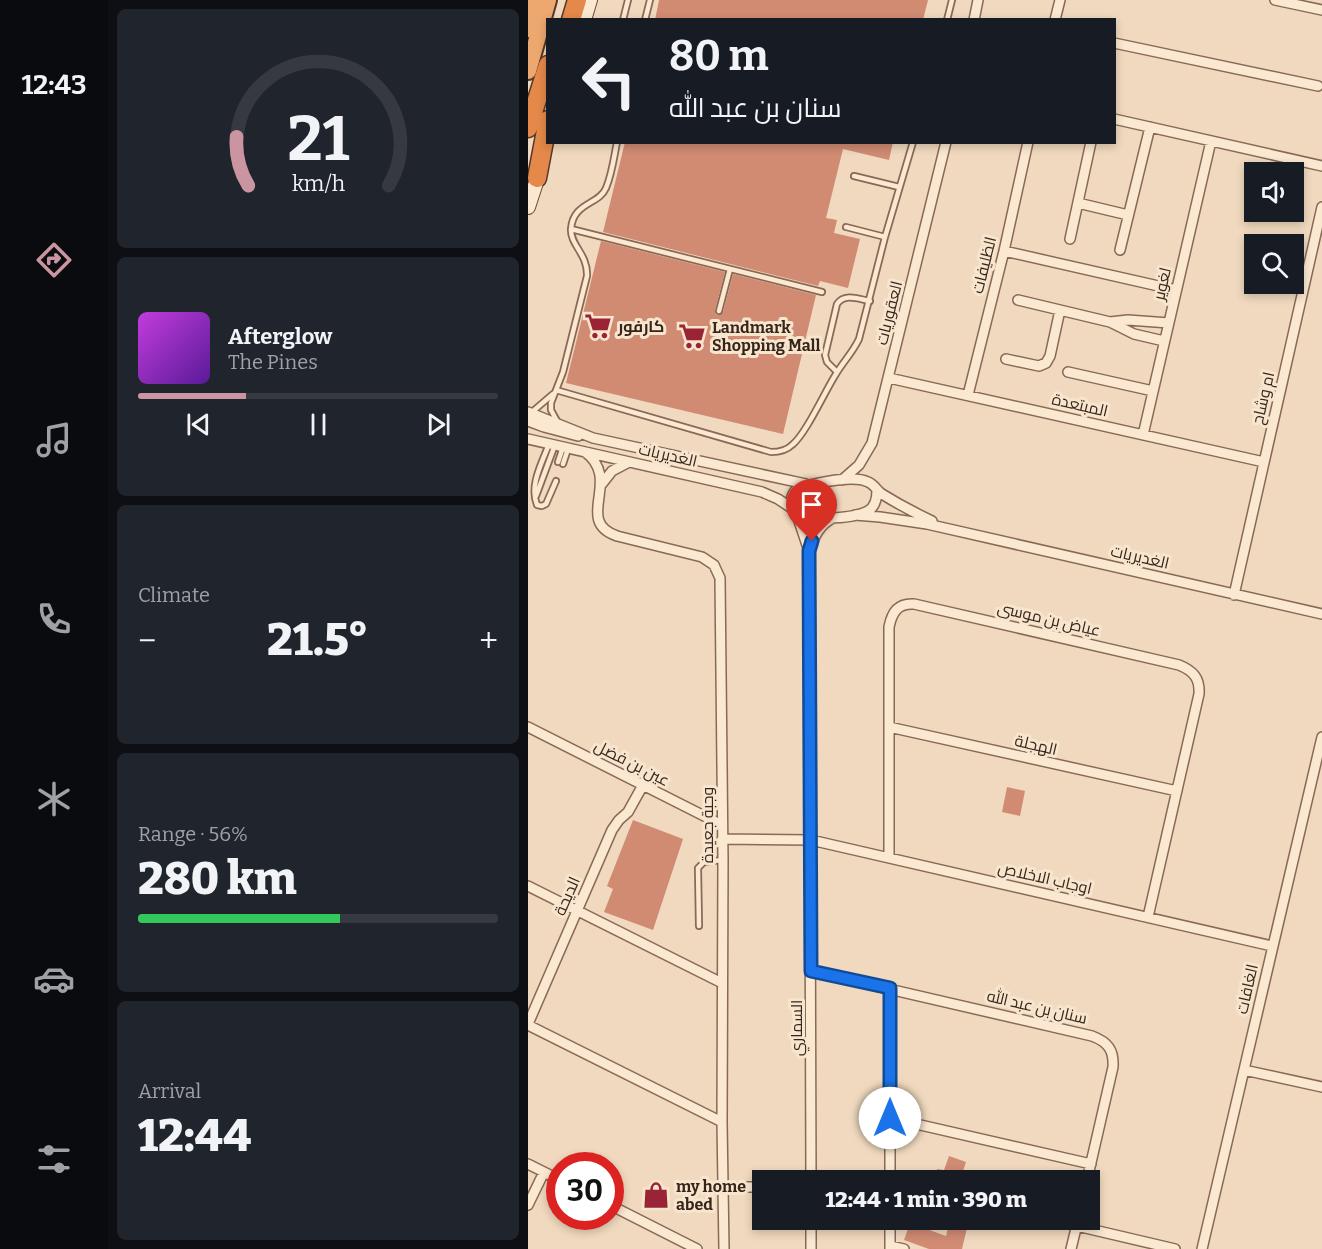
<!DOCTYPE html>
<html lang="en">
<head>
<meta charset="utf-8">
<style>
  :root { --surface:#171b24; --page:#20242c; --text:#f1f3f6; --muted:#9ea1a6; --line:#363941; --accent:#ca95a0 }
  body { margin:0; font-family:Bitter,Cairo,serif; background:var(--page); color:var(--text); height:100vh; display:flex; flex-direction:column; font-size:22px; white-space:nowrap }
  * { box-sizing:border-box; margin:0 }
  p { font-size:20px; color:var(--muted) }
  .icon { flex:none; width:33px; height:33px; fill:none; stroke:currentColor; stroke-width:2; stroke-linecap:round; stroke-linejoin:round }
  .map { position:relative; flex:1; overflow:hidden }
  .panel { display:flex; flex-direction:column; gap:9px; padding:9px; background:#0d0f14; width:420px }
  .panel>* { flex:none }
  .top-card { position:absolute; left:18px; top:18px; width:570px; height:126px; border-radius:0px; box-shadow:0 3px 9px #0003; background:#171b24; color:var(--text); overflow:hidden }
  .tools { position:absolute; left:716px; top:162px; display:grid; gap:12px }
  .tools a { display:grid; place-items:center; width:60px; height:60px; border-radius:0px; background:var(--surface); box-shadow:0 3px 9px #0003; font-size:30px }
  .speed { position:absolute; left:18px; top:1152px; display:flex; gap:12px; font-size:30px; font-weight:700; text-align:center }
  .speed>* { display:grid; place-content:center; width:78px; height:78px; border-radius:50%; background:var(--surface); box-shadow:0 3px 9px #0003; line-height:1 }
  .speed .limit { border:9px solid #d22; background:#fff; color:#111 }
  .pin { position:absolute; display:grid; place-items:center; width:51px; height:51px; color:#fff; margin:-62px -26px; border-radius:50% 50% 50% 0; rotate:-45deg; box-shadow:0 0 6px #0007 }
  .pin .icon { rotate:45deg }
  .me { position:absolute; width:66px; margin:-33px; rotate:0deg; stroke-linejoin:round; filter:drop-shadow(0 0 4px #0008) }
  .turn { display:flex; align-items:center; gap:21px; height:126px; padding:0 24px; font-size:27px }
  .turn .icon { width:78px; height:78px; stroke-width:2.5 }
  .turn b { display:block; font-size:42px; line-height:51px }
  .big { font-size:45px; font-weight:800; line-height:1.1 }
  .panel .widget { flex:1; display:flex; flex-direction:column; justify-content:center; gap:9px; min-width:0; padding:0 21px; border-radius:9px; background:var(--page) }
  .panel .dial { align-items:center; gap:0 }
  .dial svg { height:156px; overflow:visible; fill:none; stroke:var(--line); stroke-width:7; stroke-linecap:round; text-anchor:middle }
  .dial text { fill:var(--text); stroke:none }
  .song { display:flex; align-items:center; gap:18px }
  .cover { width:72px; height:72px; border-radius:9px; background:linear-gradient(135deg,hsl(290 70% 55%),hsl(270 70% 35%)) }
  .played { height:6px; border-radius:3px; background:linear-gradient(90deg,var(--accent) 30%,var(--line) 30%) }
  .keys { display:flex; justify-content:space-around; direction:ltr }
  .heat { display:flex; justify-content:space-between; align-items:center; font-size:33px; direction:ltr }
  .charge { height:9px; border-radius:4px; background:linear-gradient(90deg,#34c759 56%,var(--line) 0) }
  .trip { position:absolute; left:224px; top:1170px; width:348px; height:60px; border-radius:0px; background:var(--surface); box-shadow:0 3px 9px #0003; font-weight:800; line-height:60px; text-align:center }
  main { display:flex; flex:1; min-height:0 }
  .menu { display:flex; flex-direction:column; width:108px; justify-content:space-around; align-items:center; background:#090b0e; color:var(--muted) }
  .menu .icon { width:42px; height:42px }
  .menu .active { color:var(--accent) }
  .menu b { font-size:27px; color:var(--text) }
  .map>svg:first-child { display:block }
  .building { fill:#d08b72 }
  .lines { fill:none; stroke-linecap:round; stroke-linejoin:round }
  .service-casing { stroke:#896956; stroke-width:8 }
  .minor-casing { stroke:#896956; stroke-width:12 }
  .secondary-casing { stroke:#6a4a39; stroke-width:16 }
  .trunk-casing { stroke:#56382b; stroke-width:20 }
  .motorway-casing { stroke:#56382b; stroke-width:21 }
  .service { stroke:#fae8d1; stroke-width:4.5 }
  .minor { stroke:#fae8d1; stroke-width:9 }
  .secondary { stroke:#fae8d1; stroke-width:14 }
  .trunk { stroke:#eca86e; stroke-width:16 }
  .motorway { stroke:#e48949; stroke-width:18 }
  .route-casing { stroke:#114b97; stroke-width:15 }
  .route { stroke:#1a73e8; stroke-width:10 }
  .labels { text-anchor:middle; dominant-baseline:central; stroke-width:6; stroke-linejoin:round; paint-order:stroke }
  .street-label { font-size:16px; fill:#37251b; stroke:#f7e5ce }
  .poi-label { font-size:16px; font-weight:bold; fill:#37251b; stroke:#f7e5ce; text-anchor:start }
</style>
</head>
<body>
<main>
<nav class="menu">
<b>12:43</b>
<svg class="icon active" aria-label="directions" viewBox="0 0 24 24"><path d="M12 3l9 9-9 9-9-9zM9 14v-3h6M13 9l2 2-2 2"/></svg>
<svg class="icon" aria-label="music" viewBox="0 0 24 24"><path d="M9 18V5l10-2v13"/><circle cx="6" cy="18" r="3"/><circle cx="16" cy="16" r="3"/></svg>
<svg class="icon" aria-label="phone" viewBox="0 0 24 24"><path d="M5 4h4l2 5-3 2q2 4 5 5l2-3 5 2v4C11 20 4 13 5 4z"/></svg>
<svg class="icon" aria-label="climate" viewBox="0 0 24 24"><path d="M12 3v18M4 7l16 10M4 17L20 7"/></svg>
<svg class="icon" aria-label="car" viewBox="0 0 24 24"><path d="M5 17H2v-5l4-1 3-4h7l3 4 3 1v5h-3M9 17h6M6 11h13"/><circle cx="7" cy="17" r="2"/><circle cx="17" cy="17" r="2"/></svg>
<svg class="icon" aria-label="filters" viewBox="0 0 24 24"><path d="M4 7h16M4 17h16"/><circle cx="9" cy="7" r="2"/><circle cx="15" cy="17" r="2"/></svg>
</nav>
<section class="panel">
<div class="widget dial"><svg viewBox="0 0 100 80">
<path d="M14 69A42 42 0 1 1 86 69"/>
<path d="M14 69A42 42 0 0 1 8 44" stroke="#ca95a0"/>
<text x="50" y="56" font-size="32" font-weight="700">21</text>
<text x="50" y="72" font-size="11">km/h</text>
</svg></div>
<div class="widget">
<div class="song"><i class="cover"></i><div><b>Afterglow</b><p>The Pines</p></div></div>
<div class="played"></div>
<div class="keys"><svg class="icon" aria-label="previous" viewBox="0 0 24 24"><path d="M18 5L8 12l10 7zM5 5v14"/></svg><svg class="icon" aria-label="pause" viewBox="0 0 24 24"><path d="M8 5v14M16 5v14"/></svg><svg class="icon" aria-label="next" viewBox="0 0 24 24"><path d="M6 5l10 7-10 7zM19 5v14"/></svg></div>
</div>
<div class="widget"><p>Climate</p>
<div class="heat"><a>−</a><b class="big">21.5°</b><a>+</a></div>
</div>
<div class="widget"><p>Range · 56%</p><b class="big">280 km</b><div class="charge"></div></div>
<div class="widget"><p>Arrival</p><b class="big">12:44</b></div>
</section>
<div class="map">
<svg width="794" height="1249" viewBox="0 0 794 1249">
  <rect width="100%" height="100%" fill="#f0d9be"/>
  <path class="building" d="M131,0H400L395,20H127Z
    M97,142H365L361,160L315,149L298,218L309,220L306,233L332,239L320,288L292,281L290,286L75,232Z
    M73,241L197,272L187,310V314L190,315L195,312L205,274L288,295L255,434L38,383Z
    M479,787L497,791L492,816L474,812Z
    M105,820L155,839L125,930L76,912L85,889L79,886Z
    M421,1156L438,1162L432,1180H407L409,1169L416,1170Z
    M422,1220L440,1224L434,1249H401L376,1240L382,1223L418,1236Z"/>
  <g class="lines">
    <defs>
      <path id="service" d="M95,20L100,0
        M117,20L122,0
        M419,20L424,0
        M326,176L371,187
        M318,227L357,237
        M43,229L294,292
        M191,311L202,269
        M309,372L299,362L297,355L309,304C317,293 330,299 342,301
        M28,390L243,452C251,452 258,451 264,445C278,434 297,391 308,374C315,362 325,352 331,339L357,237L385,142
        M4,412L25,394
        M29,421L23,410V403L35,372L59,276C60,254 42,245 43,229C45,202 71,205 78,188C84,174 86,157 89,142
        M21,444C14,463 1,485 9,505L14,506L18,504L28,481
        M30,462L35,447
        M35,464L40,449
        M8,496L27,445
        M171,926L170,868L176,862L195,860"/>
      <path id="minor" d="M747,0L794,10
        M446,20L450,0
        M527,20L532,0
        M586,43L790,86
        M586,119L794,166
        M550,203L600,215
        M542,239L563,142
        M592,250L622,127
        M476,251L648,290
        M490,300L582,322L606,334L636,341
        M582,322L600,320L641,323
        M478,359L511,366L518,363L522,356L532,310
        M540,372L625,391
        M361,378L736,462
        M440,395L476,251L500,142
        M0,412L65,438L278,484
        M0,421L16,427L50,436
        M615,435L683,141
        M0,439L234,492L250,499L265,509
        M57,452C95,480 45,521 89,536L174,557L186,565L192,578L195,860L194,1122L196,1249
        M314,480L331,465L344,443L418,142
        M73,485L84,471L101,462
        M349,490C349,499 347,507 340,511C328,518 285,521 273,515C261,510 260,497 270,488C286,484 324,474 340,482C346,484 349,491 354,494C370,504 387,513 404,521
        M268,512L281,551L283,1180
        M327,515L352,517L399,524L794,614
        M281,551C286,537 291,525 305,518
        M706,595L794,207
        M0,727L194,825
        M361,727L649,791
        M194,839L283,840L744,946
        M361,858V627C364,612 370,603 386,604L651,665C666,671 672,679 671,694L620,917
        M0,886L194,983
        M283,971L564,1036C580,1042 586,1050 585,1067L559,1180
        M362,988V1180
        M0,1024L84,830L91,820L100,812L115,785
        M0,1025L194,1122
        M716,1070L794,1087
        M362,1118L563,1164
        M0,1164L32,1180
        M195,1187H234
        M0,1205L16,1172
        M82,1205L169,1249
        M362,1220V1249
        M549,1226L647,1249
        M362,1246L376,1249
        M283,1249V1220
        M543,1249L550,1220
        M674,1249L794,737"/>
      <path id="secondary" d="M56,20L62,0
        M0,207L12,170"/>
      <path id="trunk" d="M0,29L8,0
        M0,71L20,0"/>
      <path id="motorway" d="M43,20L49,0
        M0,128L20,65
        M9,178L20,120"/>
    </defs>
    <use href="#service" class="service-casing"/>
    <use href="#minor" class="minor-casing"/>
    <use href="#secondary" class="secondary-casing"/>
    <use href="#trunk" class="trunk-casing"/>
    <use href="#motorway" class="motorway-casing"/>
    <use href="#service" class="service"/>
    <use href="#minor" class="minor"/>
    <use href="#secondary" class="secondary"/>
    <use href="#trunk" class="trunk"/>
    <use href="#motorway" class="motorway"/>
  </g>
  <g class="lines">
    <defs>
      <path id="route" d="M284,541L281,551L283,971L362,988V1118"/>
    </defs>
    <use href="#route" class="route-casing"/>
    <use href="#route" class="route"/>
  </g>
  <defs>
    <symbol id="supermarket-bare" viewBox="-9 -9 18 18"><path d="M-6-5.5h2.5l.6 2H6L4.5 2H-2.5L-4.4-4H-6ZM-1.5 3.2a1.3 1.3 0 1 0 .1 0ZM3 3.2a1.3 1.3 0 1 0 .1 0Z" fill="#9a2336" stroke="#f7e5ce" stroke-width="2.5" paint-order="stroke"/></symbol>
    <symbol id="shop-bare" viewBox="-9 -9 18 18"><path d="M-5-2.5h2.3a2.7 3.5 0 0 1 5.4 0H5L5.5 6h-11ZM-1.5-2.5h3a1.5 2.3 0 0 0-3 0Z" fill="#9a2336" stroke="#f7e5ce" stroke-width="2.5" paint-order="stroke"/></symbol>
  </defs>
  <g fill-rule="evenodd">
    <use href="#supermarket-bare" x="51" y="307" width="38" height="38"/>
    <use href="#supermarket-bare" x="145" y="317" width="38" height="38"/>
    <use href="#shop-bare" x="109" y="1176" width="38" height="38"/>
  </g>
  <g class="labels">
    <g class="street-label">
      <text transform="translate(456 265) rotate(-76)">الظليفات</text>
      <text transform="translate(634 284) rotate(-77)">لغوير</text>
      <text transform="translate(361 313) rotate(-76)">العقوريات</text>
      <text transform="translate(735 398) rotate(-77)">ام وشاح</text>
      <text transform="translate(552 405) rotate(13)">المبتعدة</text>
      <text transform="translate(140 455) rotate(13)">الغديريات</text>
      <text transform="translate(612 557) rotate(13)">الغديريات</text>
      <text transform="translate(521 619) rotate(13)">عياض بن موسى</text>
      <text transform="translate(508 745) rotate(13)">الهجلة</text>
      <text transform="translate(104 763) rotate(27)">عين بن فضل</text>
      <text transform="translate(179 825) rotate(-90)">وجبة جعيدة</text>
      <text transform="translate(517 878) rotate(13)">اوجاب الاخلاص</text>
      <text transform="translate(39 896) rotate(-66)">الديحة</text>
      <text transform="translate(719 989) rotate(-77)">الغافات</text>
      <text transform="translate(509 1007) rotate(13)">سنان بن عبد الله</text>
      <text transform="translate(268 1028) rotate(-90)">السماري</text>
    </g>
    <g class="poi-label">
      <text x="90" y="326">كارفور</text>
      <text x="184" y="327">Landmark<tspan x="184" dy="18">Shopping Mall</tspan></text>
      <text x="148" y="1186">my home<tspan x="148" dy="18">abed</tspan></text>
    </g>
  </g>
</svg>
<div class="tools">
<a><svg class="icon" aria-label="sound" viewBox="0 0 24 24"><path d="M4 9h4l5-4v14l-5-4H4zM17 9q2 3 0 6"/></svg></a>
<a><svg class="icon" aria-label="search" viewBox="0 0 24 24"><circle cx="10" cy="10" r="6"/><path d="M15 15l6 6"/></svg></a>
</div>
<div class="speed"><div class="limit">30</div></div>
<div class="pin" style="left:284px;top:541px;background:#d93025"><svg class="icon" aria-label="arrive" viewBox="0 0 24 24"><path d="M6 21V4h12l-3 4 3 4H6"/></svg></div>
<svg class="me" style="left:362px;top:1118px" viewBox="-20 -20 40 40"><circle r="19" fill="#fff"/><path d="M0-13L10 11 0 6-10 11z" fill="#1a73e8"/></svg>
<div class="trip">12:44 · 1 min · 390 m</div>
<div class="top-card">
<div class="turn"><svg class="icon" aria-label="left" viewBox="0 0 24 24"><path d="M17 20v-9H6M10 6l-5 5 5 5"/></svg><div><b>80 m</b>سنان بن عبد الله</div></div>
</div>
</div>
</main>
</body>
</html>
